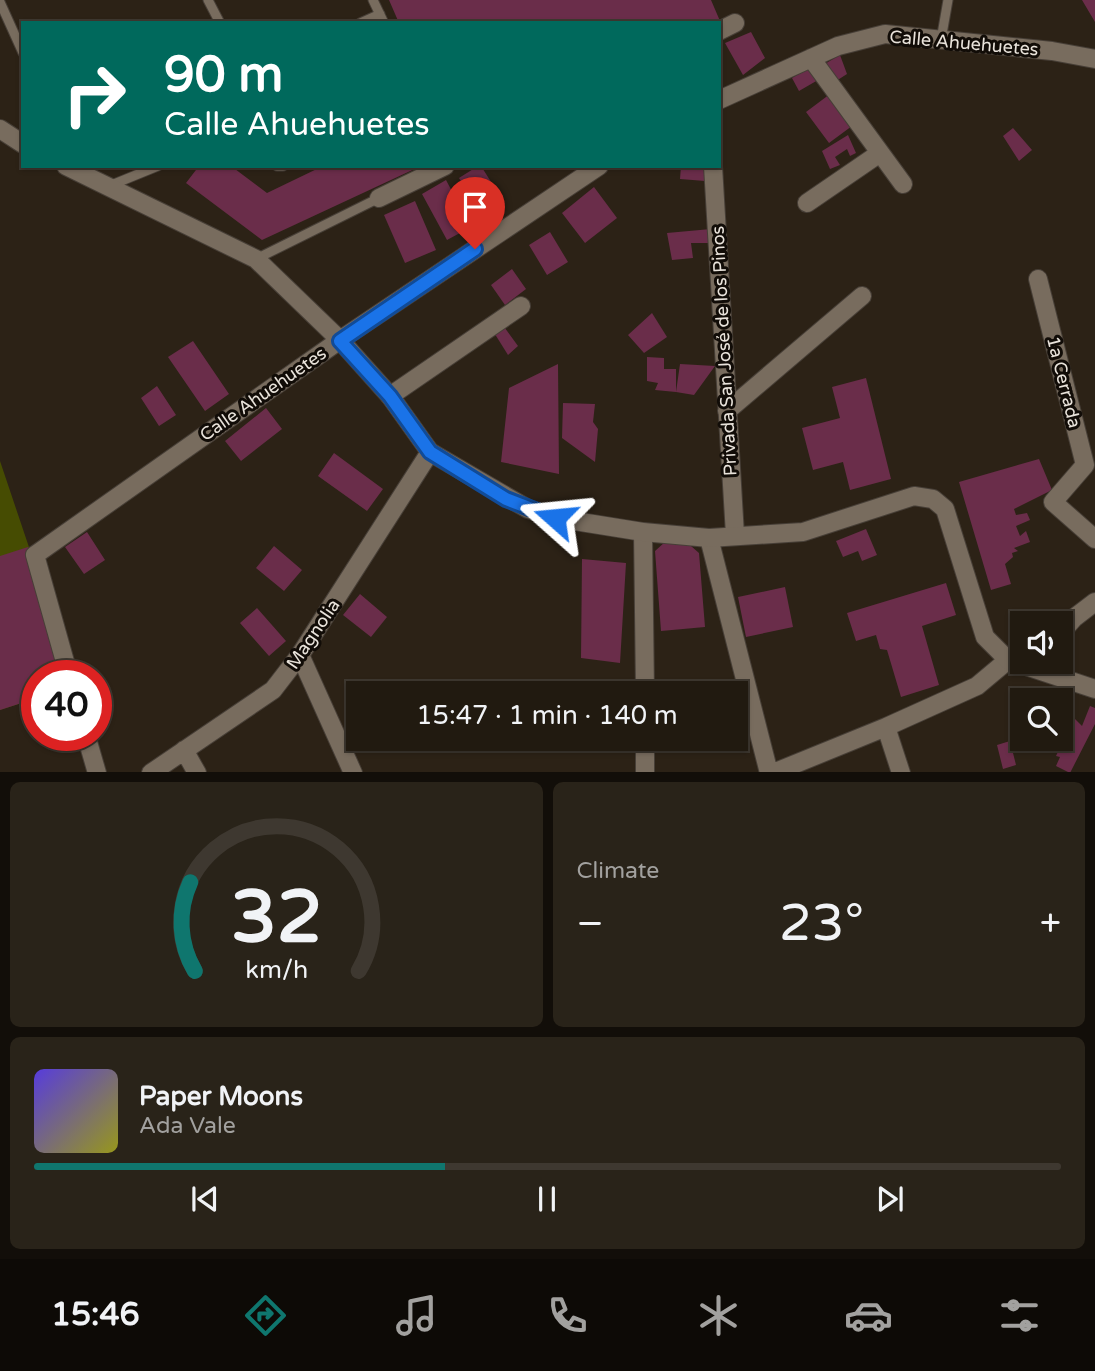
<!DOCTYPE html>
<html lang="en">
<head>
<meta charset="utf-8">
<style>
  :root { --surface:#211a10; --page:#292319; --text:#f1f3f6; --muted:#a2a19f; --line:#3e3830; --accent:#0f766e }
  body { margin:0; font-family:"Varela Round",sans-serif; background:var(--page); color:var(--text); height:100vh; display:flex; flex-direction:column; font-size:26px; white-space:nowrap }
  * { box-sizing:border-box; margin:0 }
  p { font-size:23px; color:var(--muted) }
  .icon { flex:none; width:38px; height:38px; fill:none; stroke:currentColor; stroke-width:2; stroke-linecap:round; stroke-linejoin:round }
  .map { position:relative; height:772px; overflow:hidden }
  .side { display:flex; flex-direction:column; gap:10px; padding:10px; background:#120e09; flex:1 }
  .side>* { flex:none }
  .hud { position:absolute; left:21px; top:21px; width:700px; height:147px; border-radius:0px; box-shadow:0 2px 5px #0004,0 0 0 2px var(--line); background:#00695c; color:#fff; overflow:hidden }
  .tools { position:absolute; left:1010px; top:611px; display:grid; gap:14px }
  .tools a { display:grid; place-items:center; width:63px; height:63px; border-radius:0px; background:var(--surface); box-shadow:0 2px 5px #0004,0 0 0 2px var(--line); font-size:35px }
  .speed { position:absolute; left:21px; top:660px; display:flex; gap:14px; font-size:35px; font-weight:700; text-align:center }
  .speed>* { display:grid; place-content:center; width:91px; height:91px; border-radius:50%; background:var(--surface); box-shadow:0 2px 5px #0004,0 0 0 2px var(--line); line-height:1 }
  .speed .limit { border:10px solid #d22; background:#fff; color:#111 }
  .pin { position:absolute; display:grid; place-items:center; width:60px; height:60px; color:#fff; margin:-72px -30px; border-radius:50% 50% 50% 0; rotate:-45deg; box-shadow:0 0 7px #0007 }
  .pin .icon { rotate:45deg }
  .me { position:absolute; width:77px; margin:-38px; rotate:288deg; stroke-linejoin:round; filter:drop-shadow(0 0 5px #0008) }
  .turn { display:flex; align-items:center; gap:24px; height:147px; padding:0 28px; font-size:32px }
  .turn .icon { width:91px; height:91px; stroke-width:2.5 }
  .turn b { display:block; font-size:49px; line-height:60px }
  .big { font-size:52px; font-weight:600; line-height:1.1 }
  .side .card { flex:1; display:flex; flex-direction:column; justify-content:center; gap:10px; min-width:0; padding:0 24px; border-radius:10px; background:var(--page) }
  .side .dial { align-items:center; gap:0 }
  .dial svg { height:182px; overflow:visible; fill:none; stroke:var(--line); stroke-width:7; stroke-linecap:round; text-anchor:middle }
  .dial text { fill:var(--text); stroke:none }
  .song { display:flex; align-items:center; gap:21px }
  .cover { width:84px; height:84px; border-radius:10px; background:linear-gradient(135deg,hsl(250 70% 55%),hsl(60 70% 35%)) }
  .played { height:7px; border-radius:4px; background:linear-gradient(90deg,var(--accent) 40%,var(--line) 40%) }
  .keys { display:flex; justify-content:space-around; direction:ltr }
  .heat { display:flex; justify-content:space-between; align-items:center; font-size:38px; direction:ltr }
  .side .tiles { flex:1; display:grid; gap:10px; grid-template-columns:1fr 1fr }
  .card:last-child { grid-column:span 2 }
  .trip { position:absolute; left:346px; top:681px; width:402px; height:70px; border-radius:0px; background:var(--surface); box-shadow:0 2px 5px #0004,0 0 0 2px var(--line); font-weight:600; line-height:70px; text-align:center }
  .dock { display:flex; height:112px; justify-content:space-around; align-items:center; background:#0d0a06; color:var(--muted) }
  .dock .icon { width:49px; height:49px }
  .dock .on { color:var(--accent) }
  .dock b { font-size:32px; color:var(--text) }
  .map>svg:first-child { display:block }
  .green { fill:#464c02 }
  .building { fill:#6a2d4a }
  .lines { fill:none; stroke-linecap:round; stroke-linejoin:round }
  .service-casing { stroke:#473f37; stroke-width:11 }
  .minor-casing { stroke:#473f37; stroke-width:20 }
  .tertiary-casing { stroke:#473f37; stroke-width:20 }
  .service { stroke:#786c5e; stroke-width:9 }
  .minor { stroke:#786c5e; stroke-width:18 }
  .tertiary { stroke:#786c5e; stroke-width:18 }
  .route-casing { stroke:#114b97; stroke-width:18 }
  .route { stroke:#1a73e8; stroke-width:12 }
  .labels { text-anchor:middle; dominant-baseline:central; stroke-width:6; stroke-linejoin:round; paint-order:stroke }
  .street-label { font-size:18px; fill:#e9e3db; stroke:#110c07 }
</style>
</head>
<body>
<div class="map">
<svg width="1095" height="773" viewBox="0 0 1095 773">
  <rect width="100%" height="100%" fill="#2c2216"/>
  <path class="green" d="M0,461L72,675L37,676V698L0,710Z"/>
  <path class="building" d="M389,0H711L720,21L399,23Z
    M1082,0H1095V22Z
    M751,32L765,58L743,75L725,43Z
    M840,55L847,74L833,83L823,65Z
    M811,67L818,80L799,91L792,78Z
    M830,94L852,126L829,143L806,112Z
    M1013,128L1032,150L1019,161L1003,136Z
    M848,135L856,153L850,156L847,149L835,157L840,165L830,169L822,151Z
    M199,166H231L267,193L323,166H421L262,240L186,183Z
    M478,166H481L505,204L484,218L459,178Z
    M681,166H707L705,181L680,179Z
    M446,180L471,227L447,240L422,194Z
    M594,187L617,218L585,243L562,213Z
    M415,201L436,250L405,263L384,215Z
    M711,229L712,243H691L693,258L672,260L667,233Z
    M550,232L568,262L547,275L529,245Z
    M512,269L526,289L505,305L491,285Z
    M652,313L667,337L644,353L628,335Z
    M502,324L518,346L508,355L493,331Z
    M193,341L229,394L205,411L168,357Z
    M647,357L664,358V369H676V392L655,390L658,383L647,381Z
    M558,364L559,474L501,462L509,388Z
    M680,364L715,366L694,395L676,392Z
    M866,378L891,479L850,490L843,462L813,470L802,428L840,418L832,387Z
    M157,386L176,415L159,426L141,398Z
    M563,403L595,404L593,422L598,429L595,462L562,438Z
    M266,408L282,429L241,461L225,441Z
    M334,453L383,489L367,511L318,476Z
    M1039,459L1052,490L1014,509L1016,515L1027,513L1030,520L1016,526L1020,536L1026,531L1030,542L1014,548L1018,551L1012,553L1013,557L1005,564L1011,584L991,590L959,482Z
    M866,529L877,555L862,561L858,551L843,557L836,541Z
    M87,532L105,560L84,574L65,547Z
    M665,542L691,546L699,553L705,627L661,631L655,551Z
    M274,546L302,570L284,591L256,568Z
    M28,547L72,676H37V698L0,710V556Z
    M582,559L626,563L620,663L581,658Z
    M946,583L956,615L922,626L939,685L901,697L887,650L880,649L876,635L856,641L847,613Z
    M785,587L793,627L746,637L738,597Z
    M360,594L387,617L371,637L343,615Z
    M257,608L286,641L269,656L240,623Z
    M1090,706L1095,708V724L1070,773L1056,766L1060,757L1056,756L1074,718L1082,726Z
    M1010,741L1016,765L1003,769L997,745Z"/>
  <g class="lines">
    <defs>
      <path id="service" d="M208,0L220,23
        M373,0L384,23
        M0,2L23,53
        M360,23L380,14
        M941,40L948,0
        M277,166H283
        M109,186L158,166
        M256,259L379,198"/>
      <path id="minor" d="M719,31L735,23
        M811,58L903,184
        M719,100L838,46L885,34L1052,51L1095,59
        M713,166L735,535
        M379,198L445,166
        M807,203L880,153
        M1038,279L1085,465L1053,502L1095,539
        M390,396L521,306
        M727,411L862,296
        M643,532L645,693
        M709,538L769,773
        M1060,634L1074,618L1095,602
        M300,655L353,773
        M69,676L35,555L340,340L599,166
        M886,727L901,773
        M86,735L97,773
        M645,738V773
        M184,750L197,773
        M151,773L273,690L300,655L430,452
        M773,773L886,727L977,686L1008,660"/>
      <path id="tertiary" d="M0,129L23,144
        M66,166L256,259L340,340L390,396L430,452L528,509L556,518L643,532L709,538L803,532L914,496L933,499L945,509L985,637L1008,660L1095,689"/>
    </defs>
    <use href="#service" class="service-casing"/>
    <use href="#minor" class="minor-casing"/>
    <use href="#tertiary" class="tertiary-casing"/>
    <use href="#service" class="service"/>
    <use href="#minor" class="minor"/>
    <use href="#tertiary" class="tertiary"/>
  </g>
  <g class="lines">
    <defs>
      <path id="route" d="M475,249L340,341L390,396L430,452L506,499L555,518"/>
    </defs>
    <use href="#route" class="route-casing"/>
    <use href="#route" class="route"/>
  </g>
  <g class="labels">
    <g class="street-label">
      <text transform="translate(964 43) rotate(5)">Calle Ahuehuetes</text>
      <text transform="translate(724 351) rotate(-93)">Privada San José de los Pinos</text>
      <text transform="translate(1064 382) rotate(76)">1a Cerrada</text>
      <text transform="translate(263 394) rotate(-35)">Calle Ahuehuetes</text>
      <text transform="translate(313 634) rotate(-56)">Magnolia</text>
    </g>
  </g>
</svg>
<div class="tools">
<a><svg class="icon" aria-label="sound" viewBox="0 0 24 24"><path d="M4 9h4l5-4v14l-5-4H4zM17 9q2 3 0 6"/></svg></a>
<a><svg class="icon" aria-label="search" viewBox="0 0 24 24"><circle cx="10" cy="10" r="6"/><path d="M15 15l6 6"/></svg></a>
</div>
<div class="speed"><div class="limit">40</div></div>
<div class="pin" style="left:475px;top:249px;background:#d93025"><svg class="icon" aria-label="arrive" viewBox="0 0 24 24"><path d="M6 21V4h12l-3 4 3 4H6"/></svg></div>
<svg class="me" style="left:555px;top:518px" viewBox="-20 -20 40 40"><path d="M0-17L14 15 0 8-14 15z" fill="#1a73e8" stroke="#fff" stroke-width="4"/></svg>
<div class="trip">15:47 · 1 min · 140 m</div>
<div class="hud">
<div class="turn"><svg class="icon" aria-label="right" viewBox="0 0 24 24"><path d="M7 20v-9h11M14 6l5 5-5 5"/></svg><div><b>90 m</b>Calle Ahuehuetes</div></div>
</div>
</div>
<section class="side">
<div class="tiles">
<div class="card dial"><svg viewBox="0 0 100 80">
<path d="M14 69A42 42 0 1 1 86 69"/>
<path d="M14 69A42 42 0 0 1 12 30" stroke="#0f766e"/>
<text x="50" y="56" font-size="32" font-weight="700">32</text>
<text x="50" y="72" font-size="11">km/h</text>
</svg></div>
<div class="card"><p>Climate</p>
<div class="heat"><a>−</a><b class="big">23°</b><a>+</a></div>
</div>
<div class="card">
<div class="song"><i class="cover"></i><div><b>Paper Moons</b><p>Ada Vale</p></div></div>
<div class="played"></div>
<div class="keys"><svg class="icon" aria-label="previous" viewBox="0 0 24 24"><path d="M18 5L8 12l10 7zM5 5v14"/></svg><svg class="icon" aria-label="pause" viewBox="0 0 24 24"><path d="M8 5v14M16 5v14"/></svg><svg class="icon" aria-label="next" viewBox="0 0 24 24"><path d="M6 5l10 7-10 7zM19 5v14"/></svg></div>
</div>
</div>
</section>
<nav class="dock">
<b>15:46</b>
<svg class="icon on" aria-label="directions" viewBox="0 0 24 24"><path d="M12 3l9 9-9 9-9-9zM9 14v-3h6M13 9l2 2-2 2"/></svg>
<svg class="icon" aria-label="music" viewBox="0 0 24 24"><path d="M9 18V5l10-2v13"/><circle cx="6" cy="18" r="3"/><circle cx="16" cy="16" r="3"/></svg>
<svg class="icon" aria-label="phone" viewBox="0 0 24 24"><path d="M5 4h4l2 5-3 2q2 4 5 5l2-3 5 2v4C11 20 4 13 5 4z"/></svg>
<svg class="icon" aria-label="climate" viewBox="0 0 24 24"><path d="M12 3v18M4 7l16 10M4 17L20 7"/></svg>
<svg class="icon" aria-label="car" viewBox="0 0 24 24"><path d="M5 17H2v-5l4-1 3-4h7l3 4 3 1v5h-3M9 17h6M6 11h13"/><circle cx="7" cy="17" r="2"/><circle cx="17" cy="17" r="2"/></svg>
<svg class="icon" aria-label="filters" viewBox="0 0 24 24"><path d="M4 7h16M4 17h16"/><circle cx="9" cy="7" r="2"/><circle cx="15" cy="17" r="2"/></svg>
</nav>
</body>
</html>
